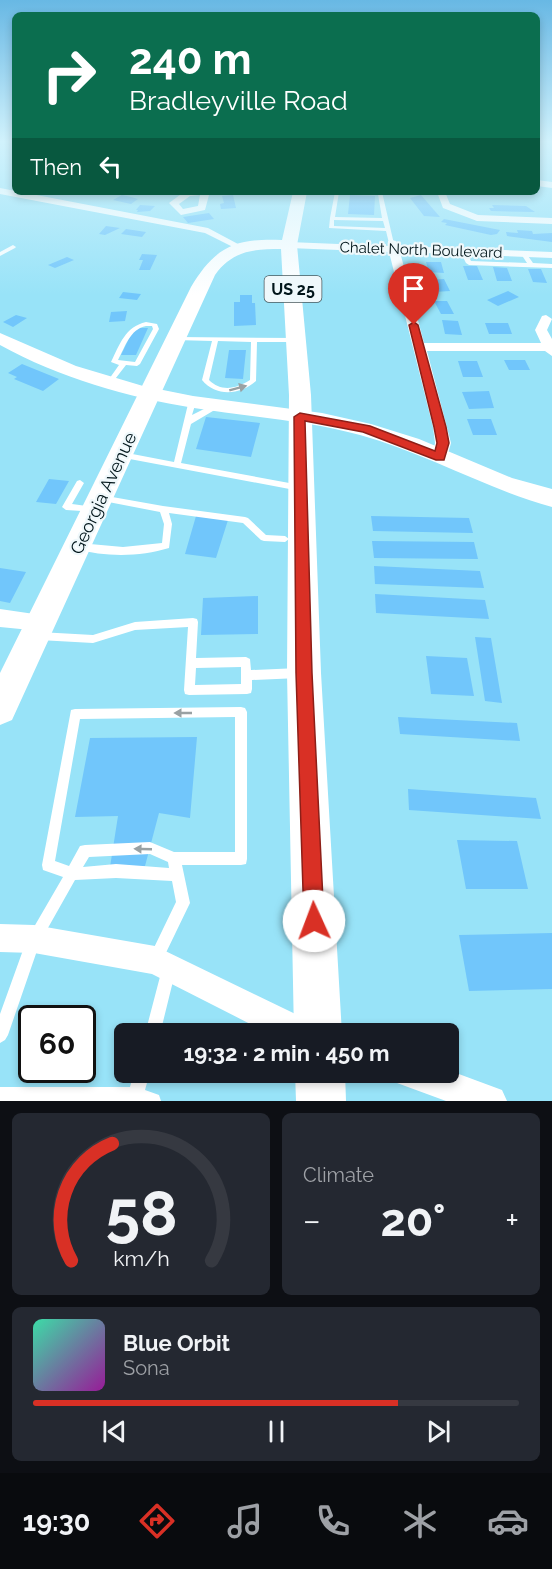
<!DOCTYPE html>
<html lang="en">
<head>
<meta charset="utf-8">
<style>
  :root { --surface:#171b24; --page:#242831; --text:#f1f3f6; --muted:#9ea1a6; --line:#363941; --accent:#d93025 }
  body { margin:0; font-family:Raleway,sans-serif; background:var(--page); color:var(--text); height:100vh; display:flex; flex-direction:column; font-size:22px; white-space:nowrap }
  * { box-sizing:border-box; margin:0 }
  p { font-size:20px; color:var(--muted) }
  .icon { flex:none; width:33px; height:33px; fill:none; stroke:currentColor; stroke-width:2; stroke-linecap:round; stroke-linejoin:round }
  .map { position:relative; height:1101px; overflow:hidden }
  .drawer { display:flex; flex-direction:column; gap:12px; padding:12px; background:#0d0f14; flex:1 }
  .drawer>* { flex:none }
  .banner { position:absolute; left:12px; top:12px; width:528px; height:183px; border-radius:9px; box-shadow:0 3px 9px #0003; background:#0b6e4f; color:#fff; overflow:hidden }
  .speed { position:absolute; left:18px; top:1005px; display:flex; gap:12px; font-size:30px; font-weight:700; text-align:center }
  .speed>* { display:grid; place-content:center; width:78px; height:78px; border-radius:50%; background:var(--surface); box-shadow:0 3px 9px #0003; line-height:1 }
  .speed .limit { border:3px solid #111; border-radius:9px; background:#fff; color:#111 }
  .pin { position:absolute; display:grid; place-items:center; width:51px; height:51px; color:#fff; margin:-62px -26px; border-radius:50% 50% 50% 0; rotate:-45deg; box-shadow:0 0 6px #0007 }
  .pin .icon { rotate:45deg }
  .me { position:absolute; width:66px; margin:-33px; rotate:358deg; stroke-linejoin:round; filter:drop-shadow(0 0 4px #0008) }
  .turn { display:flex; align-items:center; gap:21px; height:126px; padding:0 18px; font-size:27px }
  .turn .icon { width:78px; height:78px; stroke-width:2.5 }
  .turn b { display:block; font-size:42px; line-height:51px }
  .then { display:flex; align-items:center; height:57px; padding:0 18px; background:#0003; gap:12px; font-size:22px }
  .big { font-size:45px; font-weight:700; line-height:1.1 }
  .drawer .tile { flex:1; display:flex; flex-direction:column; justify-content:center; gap:9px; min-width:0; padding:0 21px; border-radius:9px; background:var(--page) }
  .drawer .dial { align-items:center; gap:0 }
  .dial svg { height:156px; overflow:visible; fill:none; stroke:var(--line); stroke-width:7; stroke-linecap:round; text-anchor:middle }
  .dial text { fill:var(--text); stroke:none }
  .song { display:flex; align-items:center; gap:18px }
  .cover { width:72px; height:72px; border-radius:9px; background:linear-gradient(135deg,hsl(160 70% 55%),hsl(300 70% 35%)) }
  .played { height:6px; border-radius:3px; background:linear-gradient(90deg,var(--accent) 75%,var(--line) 75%) }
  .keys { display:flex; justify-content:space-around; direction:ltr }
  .heat { display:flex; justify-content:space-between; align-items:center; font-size:33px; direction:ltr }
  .drawer .tiles { flex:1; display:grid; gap:12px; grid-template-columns:1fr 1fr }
  .tile:last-child { grid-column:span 2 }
  .trip { position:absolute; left:114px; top:1023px; width:345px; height:60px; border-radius:9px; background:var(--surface); box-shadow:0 3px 9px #0003; font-weight:700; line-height:60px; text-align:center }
  .tabs { display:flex; height:96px; justify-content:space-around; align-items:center; background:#090b0e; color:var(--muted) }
  .tabs .icon { width:42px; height:42px }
  .tabs .current { color:var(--accent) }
  .tabs b { font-size:27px; color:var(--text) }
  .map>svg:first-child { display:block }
  .building { fill:#71c6fb }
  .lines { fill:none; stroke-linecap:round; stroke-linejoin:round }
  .lane { fill:#fff; fill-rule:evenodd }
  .street { fill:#fff; fill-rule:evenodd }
  .secondary { fill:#fff; fill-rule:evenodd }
  .primary { fill:#fff; fill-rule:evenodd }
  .oneway { fill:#99a1a3 }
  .route { fill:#d93025; stroke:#8d1f18; stroke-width:1.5 }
  .labels { text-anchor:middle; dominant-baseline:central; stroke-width:4.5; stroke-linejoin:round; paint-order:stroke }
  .far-street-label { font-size:15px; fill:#01151a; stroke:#eff8fb }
  .shield { fill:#eff8fb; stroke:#48595e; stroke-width:1.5 }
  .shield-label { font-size:16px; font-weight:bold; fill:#01151a }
  .street-label { font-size:18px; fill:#01151a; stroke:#eff8fb }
</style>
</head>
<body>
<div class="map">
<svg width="552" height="1101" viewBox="0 0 552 1101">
  <rect width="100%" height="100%" fill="#98e3f8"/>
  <path class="building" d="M122,195L131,197L138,199L131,204L113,200Z
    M233,195L236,208L221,209L220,204L224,203L222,196Z
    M350,195L375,196L374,215L348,214Z
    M421,195L440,217L424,216L410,198Z
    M140,205L155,206L150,211L137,212L138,210H136Z
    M492,205L526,206L535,212L491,211L489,208H494Z
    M209,213L214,219L188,223L183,217Z
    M444,219L500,230L497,234L491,235L445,225L447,223L441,222Z
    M106,226L120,228L105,235L99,234Z
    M126,229L146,232L142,237L121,234Z
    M517,230L532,231L533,234L552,233V242L507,236L506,232L518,233Z
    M142,254L157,255L150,270H139L143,260H139Z
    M67,257L74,260L55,268L48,265Z
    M426,262H441L444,273L429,272Z
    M463,266H477L483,280H468Z
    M493,267L507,268L512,281H497Z
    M528,269H541L547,283L533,282Z
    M444,279L450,291L434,292L428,280Z
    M508,291L519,297L498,306L487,300Z
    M123,292L141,294L137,300L119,298Z
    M240,295H252V303H255L256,325L234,326V302H240Z
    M434,301H447L454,314H441Z
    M127,311L125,321L109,322L111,312Z
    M16,315L27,318L13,327L3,322Z
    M442,320L458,321L462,335L445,334Z
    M485,323H508L512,334H489Z
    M134,328H148L136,355H121Z
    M229,350H246L243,379L225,378Z
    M504,360H525L530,370H509Z
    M458,361H477L483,377H463Z
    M22,364L59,379L43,391L14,379L17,377L8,373Z
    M489,391L494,408L469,409L462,392Z
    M206,417L260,423L251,457L196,449Z
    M467,419H491L497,435H473Z
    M49,479L69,481L56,504L36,502Z
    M196,516L228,520L216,558L185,554Z
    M371,516L469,518L473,533L373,531Z
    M372,541L474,542L478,559L374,558Z
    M374,566L480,571L484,588L375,584Z
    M0,568L26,572L10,603L0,601Z
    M375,594L485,600L489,619L376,613Z
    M258,596V634L201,635L203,598Z
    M475,637L491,638L502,703L485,701Z
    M426,656L467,658L474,696L431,694Z
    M398,717L517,723L520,741L400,734Z
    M197,737L190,818L159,813L145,866L110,867L118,816L75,817L90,738Z
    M408,789L536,798L541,819L409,810Z
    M457,840L517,841L528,889H466Z
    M552,933V989L469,991L459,935Z"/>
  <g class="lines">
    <path class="lane" d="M335,192H339L335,217L382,218L378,194L356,192H382L394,244L389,243L386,231L329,228L330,218ZM334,220L383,221L385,228L334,226Z
      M13,245L16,247L15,248L0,256V252Z
      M463,249L466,251L471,261L527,263L521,254L524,252L526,253L533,263L552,264V268L469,265L466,263L460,251Z
      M146,322L157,324L159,329L140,364L137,366L126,365L112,383H108L107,382L119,365L111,362C120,344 125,327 146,322ZM146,326H152L153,329L135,362L118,360C125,347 130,329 146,326Z
      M177,337L297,338L300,340L297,342H257L256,381C240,395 216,397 202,380L212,341L175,340V338ZM218,341L251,342L250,380C236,389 221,392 209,380Z
      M189,400H192L196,402L192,415L216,403H219L223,405L191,424L181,463L300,485L303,486L304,488L303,490L300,491L119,457L118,455L119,453L122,452L174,462Z
      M80,480L84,483L72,504L94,507L98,510L97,512L66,510L62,507L77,481Z
      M101,495L163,506L245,517L248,518L266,535L285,536L289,539L285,542L264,541L261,540L243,523L169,513L172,524L169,548C140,557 105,557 76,549L75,547L76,545L79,543L123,547L162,543L164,524L160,512L98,500L97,498Z
      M193,618L197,619L198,622L196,658L246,657L250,659L251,670L299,668L303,670L304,673L303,676L299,678L252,680V689L251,693L247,694L189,695L185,694L184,690L188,627L135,630L93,643L39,640L35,639L34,636L35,633L39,632L93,635L135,622ZM241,667V684L195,685L196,668Z
      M241,707L245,708L247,712V859L246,864L241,865H182L190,903L161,963L156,965L151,963L149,958L176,902L172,881L116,878L75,880L40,942L8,1035L5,1040L0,1043V1014L27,939L63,877L43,870L42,865L71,710L75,709ZM235,717V852H174L150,842L85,845L80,846L69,866L55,861L80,719ZM150,854L168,862L169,868L116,864L83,867L89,857Z
      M169,962L174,964L176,969L160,1034H145L162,969L164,964Z
      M134,1072H150L145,1090L159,1095L161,1101H0V1087H130Z"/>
    <path class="street" d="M8,141H15V143H9Z
      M537,180L552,182V188L537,186Z
      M0,188L208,228L238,244L233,247L205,233L0,194Z
      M184,192H223L209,195L205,210L181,215L169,203ZM200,195L198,206L183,209L179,204L190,196Z
      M437,192H445L450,204L478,215L552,218V224L477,221L443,208Z
      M392,240L396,241L398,246L552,252V258L400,252L424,343H541L535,330L542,316L546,315L552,319L547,330L552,339V356L545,351H427L451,443L446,461H434L432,457L435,443L433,427L389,252L289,248L284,245L289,242L388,246V241Z
      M0,609L48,616L51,622L48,628L41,631L0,627Z
      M0,924L34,925L155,946L314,1023L318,1034H270L152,974L34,953L0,952Z
      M448,1070L502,1090L507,1101H446L397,1083L393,1072H448Z"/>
    <path class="secondary" d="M0,333L76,366L143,386L193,396L322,413L371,424L419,439L512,478L552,489V507C486,489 426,453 360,435C306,420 249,417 194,408C127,397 60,378 0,345Z"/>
    <path class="primary" d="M293,192H307L297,245L311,395L321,673L342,1034H294L287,673L289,395L281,249C253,249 232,251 215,275L12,720L0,725V673L191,287C215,247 235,238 282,240Z
      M295,1072H345L346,1101H296Z"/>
  </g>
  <defs><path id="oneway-solid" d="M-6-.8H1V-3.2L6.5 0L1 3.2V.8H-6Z" transform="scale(1.5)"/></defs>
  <g class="oneway">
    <use href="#oneway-solid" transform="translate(238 388) rotate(-15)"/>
    <use href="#oneway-solid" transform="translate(183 713) rotate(180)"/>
    <use href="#oneway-solid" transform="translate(143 849) rotate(-178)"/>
  </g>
  <linearGradient id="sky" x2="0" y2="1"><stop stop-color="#68b8e4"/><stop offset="0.48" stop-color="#d1f2fc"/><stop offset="1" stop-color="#d1f2fc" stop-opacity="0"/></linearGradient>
  <rect width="552" height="295" fill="url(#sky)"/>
  <path class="route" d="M414,322L418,325L446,427L449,443L444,460H436L363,432L305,421L312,673L324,921L321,928L314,931L307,928L304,921L296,673L294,417L300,413L370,426L435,451L437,443L434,427L409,325Z"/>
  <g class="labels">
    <g class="far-street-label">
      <text transform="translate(421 250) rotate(2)">Chalet North Boulevard</text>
    </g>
    <rect class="shield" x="264.5" y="276" width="57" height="26" rx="4.5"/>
    <g class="shield-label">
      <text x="293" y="289">US 25</text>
    </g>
    <g class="street-label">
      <text transform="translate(103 493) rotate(-65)">Georgia Avenue</text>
    </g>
  </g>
</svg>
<div class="speed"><div class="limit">60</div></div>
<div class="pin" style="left:414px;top:325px;background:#d93025"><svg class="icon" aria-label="arrive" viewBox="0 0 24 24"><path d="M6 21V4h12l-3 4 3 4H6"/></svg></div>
<svg class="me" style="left:314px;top:921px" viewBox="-20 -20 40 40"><circle r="19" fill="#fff"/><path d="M0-13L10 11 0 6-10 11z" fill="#d93025"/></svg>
<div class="trip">19:32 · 2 min · 450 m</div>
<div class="banner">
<div class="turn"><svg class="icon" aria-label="right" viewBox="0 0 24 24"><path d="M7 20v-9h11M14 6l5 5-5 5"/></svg><div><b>240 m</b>Bradleyville Road</div></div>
<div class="then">Then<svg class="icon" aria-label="left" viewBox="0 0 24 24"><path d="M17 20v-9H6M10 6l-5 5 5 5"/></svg></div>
</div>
</div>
<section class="drawer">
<div class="tiles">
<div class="tile dial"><svg viewBox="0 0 100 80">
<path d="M14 69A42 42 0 1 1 86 69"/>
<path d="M14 69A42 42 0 0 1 35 9" stroke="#d93025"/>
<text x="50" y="56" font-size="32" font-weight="700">58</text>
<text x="50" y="72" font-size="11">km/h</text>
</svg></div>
<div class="tile"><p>Climate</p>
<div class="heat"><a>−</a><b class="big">20°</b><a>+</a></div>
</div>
<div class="tile">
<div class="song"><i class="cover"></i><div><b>Blue Orbit</b><p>Sona</p></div></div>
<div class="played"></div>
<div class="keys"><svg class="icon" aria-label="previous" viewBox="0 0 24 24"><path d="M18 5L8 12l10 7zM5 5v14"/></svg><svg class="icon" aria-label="pause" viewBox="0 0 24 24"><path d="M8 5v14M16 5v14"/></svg><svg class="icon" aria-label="next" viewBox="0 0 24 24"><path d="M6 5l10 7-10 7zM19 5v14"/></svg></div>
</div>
</div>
</section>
<nav class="tabs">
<b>19:30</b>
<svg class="icon current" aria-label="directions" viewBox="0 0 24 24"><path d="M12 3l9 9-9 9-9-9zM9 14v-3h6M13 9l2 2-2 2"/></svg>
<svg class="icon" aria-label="music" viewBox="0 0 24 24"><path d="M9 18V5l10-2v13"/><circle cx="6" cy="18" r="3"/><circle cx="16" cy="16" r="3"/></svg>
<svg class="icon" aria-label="phone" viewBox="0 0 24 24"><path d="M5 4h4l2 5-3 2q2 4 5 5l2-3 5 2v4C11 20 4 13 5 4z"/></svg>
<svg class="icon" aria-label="climate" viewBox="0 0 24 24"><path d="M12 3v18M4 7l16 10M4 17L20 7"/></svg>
<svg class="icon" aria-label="car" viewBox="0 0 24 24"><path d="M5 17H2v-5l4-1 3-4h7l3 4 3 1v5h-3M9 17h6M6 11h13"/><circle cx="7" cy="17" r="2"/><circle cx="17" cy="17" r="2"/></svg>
</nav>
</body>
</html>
